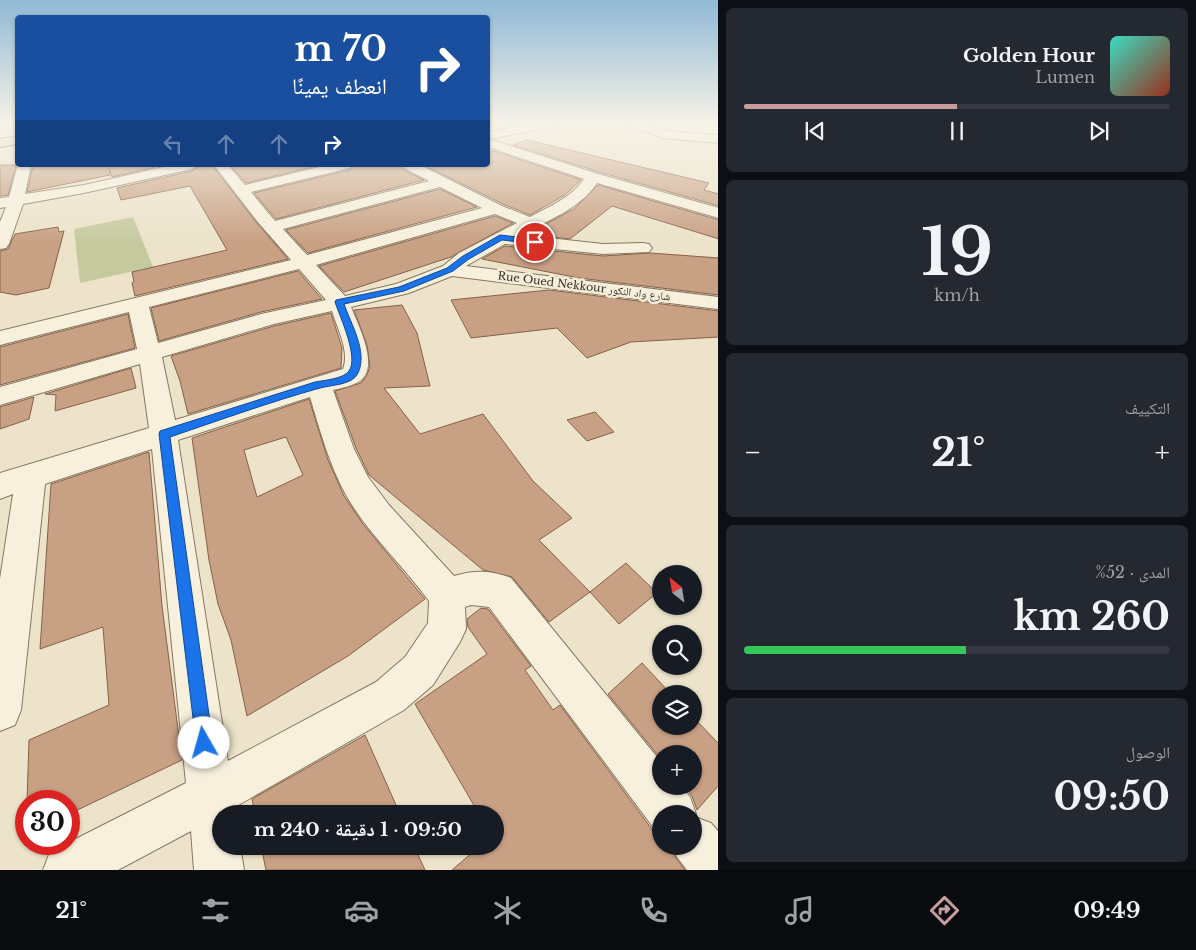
<!DOCTYPE html>
<html lang="ar">
<head>
<meta charset="utf-8">
<style>
  :root { --surface:#171b24; --page:#242831; --text:#f1f3f6; --muted:#9ea1a6; --line:#363941; --accent:#c79d9e }
  body { margin:0; font-family:"Libre Baskerville","Noto Naskh Arabic",serif; background:var(--page); color:var(--text); direction:rtl; height:100vh; display:flex; flex-direction:column; font-size:19px; white-space:nowrap }
  * { box-sizing:border-box; margin:0 }
  p { font-size:16px; color:var(--muted) }
  .icon { flex:none; width:28px; height:28px; fill:none; stroke:currentColor; stroke-width:2; stroke-linecap:round; stroke-linejoin:round }
  .map { position:relative; flex:1; overflow:hidden; direction:ltr }
  .panel { display:flex; flex-direction:column; gap:8px; padding:8px; background:#0d0f14; width:478px }
  .panel>* { flex:none }
  .hud { position:absolute; left:15px; top:15px; width:475px; height:152px; border-radius:5px; box-shadow:0 1px 4px #0004; direction:rtl; background:#1a4fa0; color:#fff; overflow:hidden }
  .needle { width:32px; rotate:330deg }
  .buttons { position:absolute; left:652px; top:565px; display:grid; gap:10px }
  .buttons a { display:grid; place-items:center; width:50px; height:50px; border-radius:50%; background:var(--surface); box-shadow:0 1px 4px #0004; font-size:25px }
  .speed { position:absolute; left:15px; top:790px; display:flex; gap:10px; font-size:25px; font-weight:700; text-align:center }
  .speed>* { display:grid; place-content:center; width:65px; height:65px; border-radius:50%; background:var(--surface); box-shadow:0 1px 4px #0004; line-height:1 }
  .speed .limit { border:8px solid #d22; background:#fff; color:#111 }
  .pin { position:absolute; display:grid; place-items:center; width:42px; height:42px; color:#fff; margin:-21px; border:2px solid #fff; border-radius:50%; box-shadow:0 1px 5px #0007 }
  .me { position:absolute; width:55px; margin:-28px; rotate:353deg; stroke-linejoin:round; filter:drop-shadow(0 0 4px #0008) }
  .turn { display:flex; align-items:center; gap:18px; height:105px; padding:0 20px; font-size:22px }
  .turn .icon { width:65px; height:65px; stroke-width:2.5 }
  .turn b { display:block; font-size:35px; line-height:42px }
  .lanes { display:flex; align-items:center; height:48px; padding:0 20px; background:#0003; justify-content:center; gap:25px; direction:ltr }
  .lanes .off { opacity:.35 }
  .big { font-size:38px; font-weight:700; line-height:1.1 }
  .panel .tile { flex:1; display:flex; flex-direction:column; justify-content:center; gap:8px; min-width:0; padding:0 18px; border-radius:8px; background:var(--page) }
  .panel .dial { align-items:center; gap:0 }
  .dial b { font-size:65px; line-height:1 }
  .song { display:flex; align-items:center; gap:15px }
  .cover { width:60px; height:60px; border-radius:8px; background:linear-gradient(135deg,hsl(170 70% 55%),hsl(10 70% 35%)) }
  .played { height:5px; border-radius:2px; background:linear-gradient(90deg,var(--accent) 50%,var(--line) 50%) }
  .keys { display:flex; justify-content:space-around; direction:ltr }
  .heat { display:flex; justify-content:space-between; align-items:center; font-size:28px; direction:ltr }
  .charge { height:8px; border-radius:4px; background:linear-gradient(90deg,#34c759 52%,var(--line) 0) }
  .trip { position:absolute; left:212px; top:805px; width:292px; height:50px; border-radius:25px; background:var(--surface); box-shadow:0 1px 4px #0004; font-weight:700; line-height:50px; text-align:center; direction:rtl }
  .tabs { display:flex; height:80px; justify-content:space-around; align-items:center; background:#090b0e; color:var(--muted) }
  .tabs .icon { width:35px; height:35px }
  .tabs .on { color:var(--accent) }
  .tabs b { font-size:22px; color:var(--text) }
  main { display:flex; flex:1; min-height:0 }
  .map>svg:first-child { display:block }
  .green { fill:#c5ca9e }
  .building { fill:#c8a083; stroke:#866147; fill-rule:evenodd }
  .lines { fill:none; stroke-linecap:round; stroke-linejoin:round }
  .minor-casing { stroke:#88765f; stroke-width:2 }
  .major-casing { stroke:#574433; stroke-width:2 }
  .minor { fill:#f7f0dd; fill-rule:evenodd }
  .major { fill:#ecd7a6; fill-rule:evenodd }
  .route { fill:#1a73e8; stroke:#114b97 }
  .labels { text-anchor:middle; dominant-baseline:central; stroke-width:5; stroke-linejoin:round; paint-order:stroke }
  .far-street-label { font-size:11px; fill:#3a2e22; stroke:#f4edd9 }
</style>
</head>
<body>
<main>
<section class="panel">
<div class="tile">
<div class="song"><i class="cover"></i><div><b>Golden Hour</b><p>Lumen</p></div></div>
<div class="played"></div>
<div class="keys"><svg class="icon" aria-label="previous" viewBox="0 0 24 24"><path d="M18 5L8 12l10 7zM5 5v14"/></svg><svg class="icon" aria-label="pause" viewBox="0 0 24 24"><path d="M8 5v14M16 5v14"/></svg><svg class="icon" aria-label="next" viewBox="0 0 24 24"><path d="M6 5l10 7-10 7zM19 5v14"/></svg></div>
</div>
<div class="tile dial"><b>19</b><p>km/h</p></div>
<div class="tile"><p>التكييف</p>
<div class="heat"><a>−</a><b class="big">21°</b><a>+</a></div>
</div>
<div class="tile"><p>المدى · 52%</p><b class="big">260 km</b><div class="charge"></div></div>
<div class="tile"><p>الوصول</p><b class="big">09:50</b></div>
</section>
<div class="map">
<svg width="719" height="870" viewBox="0 0 719 870">
  <rect width="100%" height="100%" fill="#ece3ca"/>
  <path class="green" d="M133,217L153,267L80,283L74,229Z"/>
  <path class="building" d="M527,140L709,183L704,190L719,194V206L599,172L513,145Z
    M494,151L581,180L565,195L530,215L503,204L424,165H488V153Z
    M0,165H16L8,195L0,196Z
    M33,165H164L112,177L109,168L110,175L27,192Z
    M201,165H212L256,222L288,259L135,296L132,283L134,282L132,272L227,250L190,186L121,200L117,188L192,171Z
    M230,165H320L246,183Z
    M354,165H400L403,170L424,180L276,219L254,193L350,170Z
    M598,185L719,220V239L612,206L570,239L527,234L574,209Z
    M440,189L477,207L308,253L286,230Z
    M495,216L513,223L451,257L344,292L319,266Z
    M58,227L59,232L64,231L49,288L16,295L0,292V251L8,249L15,234Z
    M505,246L603,256L650,253L719,258V295L579,278L482,259Z
    M298,271L322,299L261,312L159,341L151,308Z
    M549,290L719,311V337L631,342L587,358L557,328L471,338L451,300Z
    M402,305L417,333L430,386L384,388L420,434L483,414L533,481L572,518L539,540L590,592L549,622L512,577L483,570L369,475L356,448L335,391L361,383L367,375L370,366L367,345L354,310Z
    M331,313L342,348L341,368L188,414L180,381L171,356L274,326Z
    M128,314L135,348L0,385V347Z
    M131,368L136,388L55,411L56,395L45,394Z
    M34,397L29,419L0,429V407Z
    M309,399L328,460L344,496L363,524L425,599L348,656L247,716L231,640L218,604L209,560L192,438ZM286,437L303,475L257,497L244,450Z
    M595,412L614,432L587,441L567,420Z
    M149,452L162,606L182,760L69,814V801H27L29,740L109,705L103,627L40,649L51,484Z
    M626,563L657,593L619,624L590,592Z
    M481,608L488,609L531,666L525,670L553,710L560,705L654,832L661,835V846H671L676,858L685,870H452L480,846H496V814H479L415,704L487,654L468,627L467,619Z
    M642,663L671,694H661V726H694V718L719,744V785L697,810L692,796L684,786H694V754H661V759L608,694Z
    M365,735L400,814H255L252,799Z
    M261,846H414L425,870H266Z"/>
  <g class="lines">
    <defs>
      <path id="minor" d="M543,122H566L560,125L489,139L598,174L719,208V218L597,183C580,209 548,220 521,235L603,244L643,243L649,244L652,248L649,252L603,254L505,244L466,266L719,297V309L452,276L409,293L351,307C358,325 380,366 360,381C352,386 342,388 333,390L354,449L368,477L389,505L454,576C474,570 491,570 511,578L661,762V786H681L690,797L696,814L695,817L711,823L719,832V870H687L677,857L673,846H694V814H661V833L656,831L489,607L471,605L465,607L466,629L460,642L433,685L404,710L235,807L236,814H221V846H240L244,870H194L191,831L118,870H43L50,852L186,783L152,449L45,484L21,710L15,725L0,731V579L13,494L0,499V473L149,428L140,364L0,405V387L137,349L129,312L0,345V331L291,260L257,221L214,165H228L245,185L328,165H352L350,168L251,192L275,221L429,181L404,168L402,165H420L502,206L530,217C550,206 571,198 584,179L488,147V132ZM440,187L482,208L307,255L283,229ZM495,214L517,223L459,253L443,266L396,284L345,296L316,265ZM299,269L326,300L261,314L158,343L149,307ZM332,311C337,328 350,351 343,369L175,420L162,357L274,324ZM310,397C320,430 329,464 346,495C368,534 403,565 429,601L428,623L405,657L376,682L228,761L178,440Z
        M625,122H641L665,131L719,135V143L663,138L627,124Z
        M18,164L31,165L25,194L84,185L173,165H199L192,169L84,193L23,204L9,244L6,248L0,249V222L6,207L0,208V198L9,197Z"/>
      <path id="major" d="M18,136V144L0,147V139Z"/>
    </defs>
    <use href="#minor" class="minor-casing"/>
    <use href="#major" class="major-casing"/>
    <use href="#minor" class="minor"/>
    <use href="#major" class="major"/>
  </g>
  <linearGradient id="sky" x2="0" y2="1"><stop stop-color="#8fb9d6"/><stop offset="0.5" stop-color="#f6f2e7"/><stop offset="1" stop-color="#f6f2e7" stop-opacity="0"/></linearGradient>
  <rect width="719" height="244" fill="url(#sky)"/>
  <path class="route" d="M500,235L535,239L539,242L535,244L502,240L469,259L453,271L404,291L344,304C351,324 368,352 358,373C353,385 331,385 320,388C270,402 220,420 170,437L213,743L211,749L204,752L198,749L196,743L159,434L160,431L315,382C325,380 343,379 349,371C359,357 340,317 335,302L336,300L399,287L447,268L463,256Z"/>
  <g class="labels">
    <g class="far-street-label">
      <text transform="translate(584 286) rotate(7)">Rue Oued Nekkour شارع واد النکور</text>
    </g>
  </g>
</svg>
<div class="buttons">
<a><svg class="needle" viewBox="-14 -14 28 28"><path d="M0-13l5 13h-10z" fill="#e53935"/><path d="M0 13l5-13h-10z" fill="#9ea1a6"/></svg></a>
<a><svg class="icon" aria-label="search" viewBox="0 0 24 24"><circle cx="10" cy="10" r="6"/><path d="M15 15l6 6"/></svg></a>
<a><svg class="icon" aria-label="layers" viewBox="0 0 24 24"><path d="M12 4l9 5-9 5-9-5zM3 14l9 5 9-5"/></svg></a>
<a>+</a>
<a>−</a>
</div>
<div class="speed"><div class="limit">30</div></div>
<div class="pin" style="left:535px;top:242px;background:#d93025"><svg class="icon" aria-label="arrive" viewBox="0 0 24 24"><path d="M6 21V4h12l-3 4 3 4H6"/></svg></div>
<svg class="me" style="left:204px;top:743px" viewBox="-20 -20 40 40"><circle r="19" fill="#fff"/><path d="M0-13L10 11 0 6-10 11z" fill="#1a73e8"/></svg>
<div class="trip">09:50 · 1 دقيقة · 240 m</div>
<div class="hud">
<div class="turn"><svg class="icon" aria-label="right" viewBox="0 0 24 24"><path d="M7 20v-9h11M14 6l5 5-5 5"/></svg><div><b>70 m</b>انعطف يمينًا</div></div>
<div class="lanes"><svg class="icon off" aria-label="left" viewBox="0 0 24 24"><path d="M17 20v-9H6M10 6l-5 5 5 5"/></svg><svg class="icon off" aria-label="ahead" viewBox="0 0 24 24"><path d="M12 20V5M6 11l6-6 6 6"/></svg><svg class="icon off" aria-label="ahead" viewBox="0 0 24 24"><path d="M12 20V5M6 11l6-6 6 6"/></svg><svg class="icon" aria-label="right" viewBox="0 0 24 24"><path d="M7 20v-9h11M14 6l5 5-5 5"/></svg></div>
</div>
</div>
</main>
<nav class="tabs">
<b>09:49</b>
<svg class="icon on" aria-label="directions" viewBox="0 0 24 24"><path d="M12 3l9 9-9 9-9-9zM9 14v-3h6M13 9l2 2-2 2"/></svg>
<svg class="icon" aria-label="music" viewBox="0 0 24 24"><path d="M9 18V5l10-2v13"/><circle cx="6" cy="18" r="3"/><circle cx="16" cy="16" r="3"/></svg>
<svg class="icon" aria-label="phone" viewBox="0 0 24 24"><path d="M5 4h4l2 5-3 2q2 4 5 5l2-3 5 2v4C11 20 4 13 5 4z"/></svg>
<svg class="icon" aria-label="climate" viewBox="0 0 24 24"><path d="M12 3v18M4 7l16 10M4 17L20 7"/></svg>
<svg class="icon" aria-label="car" viewBox="0 0 24 24"><path d="M5 17H2v-5l4-1 3-4h7l3 4 3 1v5h-3M9 17h6M6 11h13"/><circle cx="7" cy="17" r="2"/><circle cx="17" cy="17" r="2"/></svg>
<svg class="icon" aria-label="filters" viewBox="0 0 24 24"><path d="M4 7h16M4 17h16"/><circle cx="9" cy="7" r="2"/><circle cx="15" cy="17" r="2"/></svg>
<b>21°</b>
</nav>
</body>
</html>
